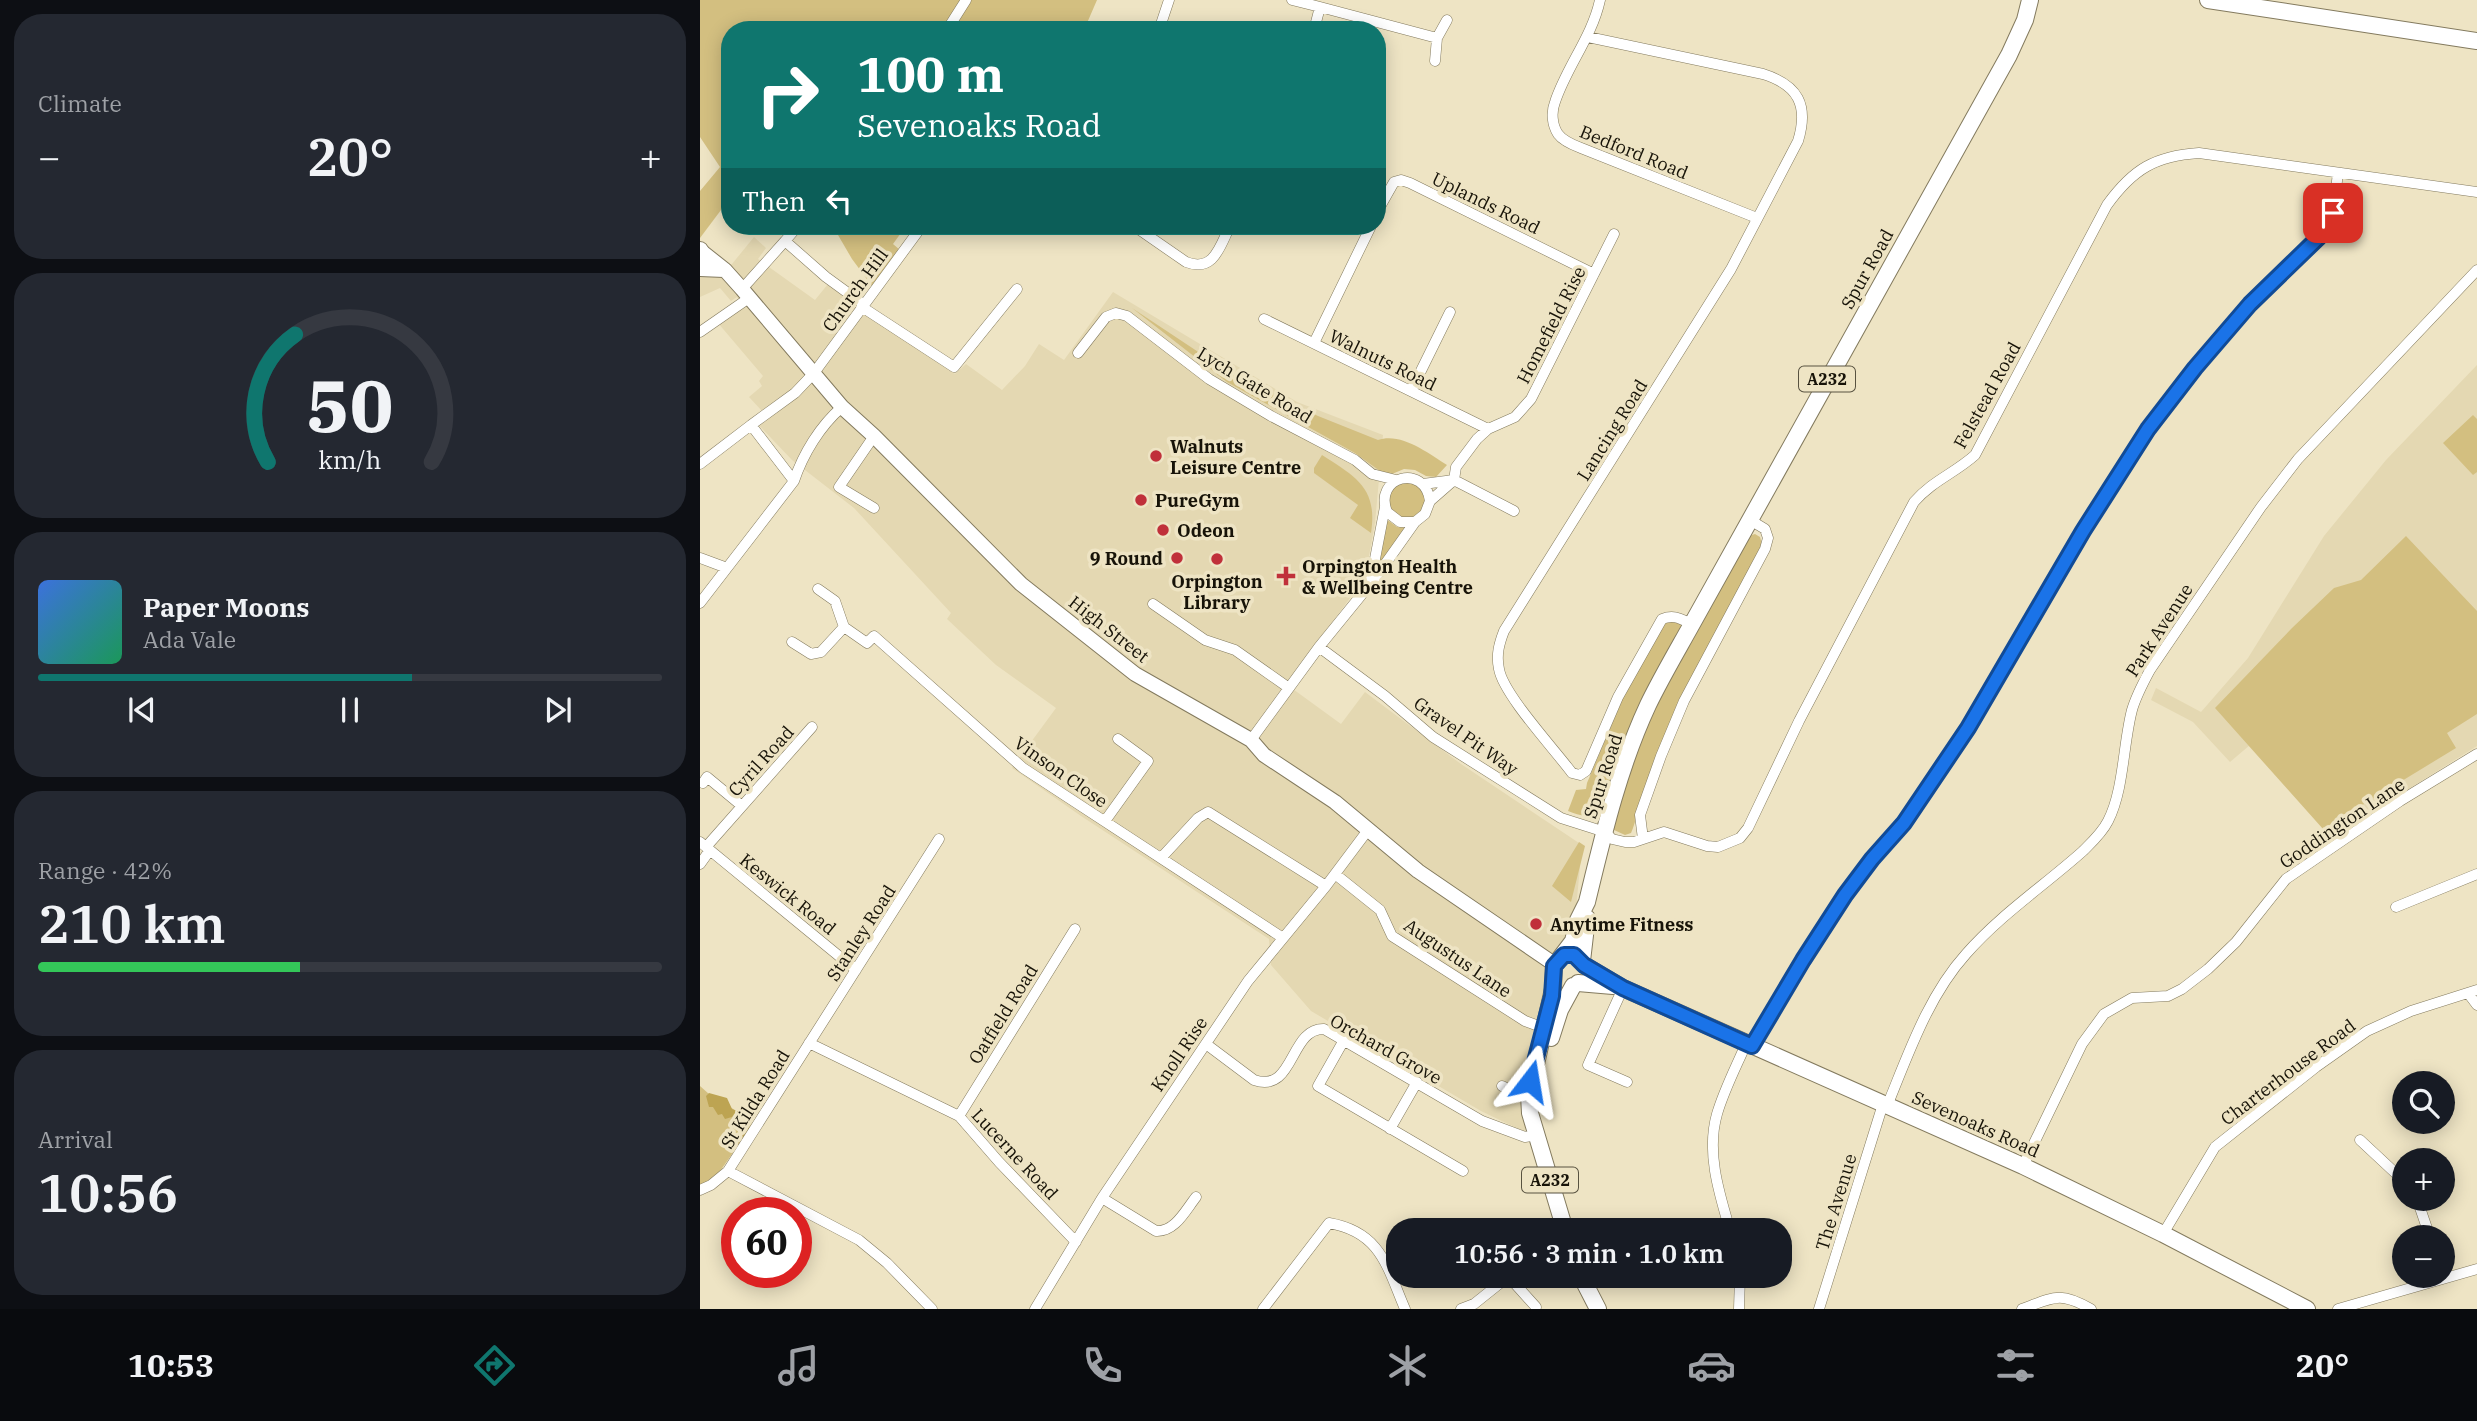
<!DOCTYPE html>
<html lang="en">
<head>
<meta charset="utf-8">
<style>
  :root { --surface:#171b24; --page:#242831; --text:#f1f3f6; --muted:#9ea1a6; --line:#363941; --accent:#0f766e }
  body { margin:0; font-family:"IBM Plex Serif",serif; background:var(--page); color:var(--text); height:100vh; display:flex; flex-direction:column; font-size:26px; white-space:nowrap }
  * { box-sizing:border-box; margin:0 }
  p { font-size:23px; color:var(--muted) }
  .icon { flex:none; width:38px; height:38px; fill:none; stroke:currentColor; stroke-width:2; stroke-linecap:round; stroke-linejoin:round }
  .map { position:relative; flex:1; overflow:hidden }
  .sheet { display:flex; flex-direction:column; gap:14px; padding:14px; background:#0d0f14; width:700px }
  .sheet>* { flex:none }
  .banner { position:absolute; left:21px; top:21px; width:665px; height:214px; border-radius:28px; box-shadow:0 4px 18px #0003; background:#0f766e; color:#fff; overflow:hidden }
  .tools { position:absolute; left:1692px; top:1071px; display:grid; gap:14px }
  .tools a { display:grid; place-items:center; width:63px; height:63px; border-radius:50%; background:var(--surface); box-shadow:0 4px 18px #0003; font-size:35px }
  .speed { position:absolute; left:21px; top:1197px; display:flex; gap:14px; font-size:35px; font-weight:700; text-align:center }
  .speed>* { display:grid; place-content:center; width:91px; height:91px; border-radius:50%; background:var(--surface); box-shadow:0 4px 18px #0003; line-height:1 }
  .speed .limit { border:10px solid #d22; background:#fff; color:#111 }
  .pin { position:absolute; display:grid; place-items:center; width:60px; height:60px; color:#fff; margin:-30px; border-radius:14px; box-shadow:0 4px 10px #0006 }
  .me { position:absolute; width:77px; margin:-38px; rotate:14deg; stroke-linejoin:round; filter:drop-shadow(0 0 5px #0008) }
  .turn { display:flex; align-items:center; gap:24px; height:147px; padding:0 21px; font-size:32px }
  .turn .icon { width:91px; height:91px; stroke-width:2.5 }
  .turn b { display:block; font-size:49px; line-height:60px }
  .then { display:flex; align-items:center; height:66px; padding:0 21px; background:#0003; gap:14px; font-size:26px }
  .big { font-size:52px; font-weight:600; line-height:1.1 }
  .sheet .tile { flex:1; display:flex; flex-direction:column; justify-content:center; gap:10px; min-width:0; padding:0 24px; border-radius:28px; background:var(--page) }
  .sheet .dial { align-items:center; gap:0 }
  .dial svg { height:182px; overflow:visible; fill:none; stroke:var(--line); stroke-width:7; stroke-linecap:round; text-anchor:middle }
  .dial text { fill:var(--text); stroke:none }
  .song { display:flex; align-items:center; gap:21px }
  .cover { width:84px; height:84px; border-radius:10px; background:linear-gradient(135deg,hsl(220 70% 55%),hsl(150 70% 35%)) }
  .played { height:7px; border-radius:4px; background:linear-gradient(90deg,var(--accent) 60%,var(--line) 60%) }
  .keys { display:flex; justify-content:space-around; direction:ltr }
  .heat { display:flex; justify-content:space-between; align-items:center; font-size:38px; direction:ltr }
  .charge { height:10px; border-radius:5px; background:linear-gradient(90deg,#34c759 42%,var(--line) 0) }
  .trip { position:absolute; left:686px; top:1218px; width:406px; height:70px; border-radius:28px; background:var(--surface); box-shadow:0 4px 18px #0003; font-weight:600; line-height:70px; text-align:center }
  .dock { display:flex; height:112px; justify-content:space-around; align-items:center; background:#090b0e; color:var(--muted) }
  .dock .icon { width:49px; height:49px }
  .dock .current { color:var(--accent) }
  .dock b { font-size:32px; color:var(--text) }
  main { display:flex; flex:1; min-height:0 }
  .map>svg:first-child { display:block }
  .built { fill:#e4d8b2 }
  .green { fill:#d3bf80 }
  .forest { fill:#bda452 }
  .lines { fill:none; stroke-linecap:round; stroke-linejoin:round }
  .street-casing { stroke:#837a5e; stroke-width:11 }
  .secondary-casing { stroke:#837a5e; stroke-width:16 }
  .primary-casing { stroke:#837a5e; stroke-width:18 }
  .street { stroke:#fff; stroke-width:10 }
  .secondary { stroke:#fff; stroke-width:14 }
  .primary { stroke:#fff; stroke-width:16 }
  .route-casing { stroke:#114b97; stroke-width:18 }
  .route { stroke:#1a73e8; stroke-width:12 }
  .poi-dot { fill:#c0303a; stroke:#eee4c4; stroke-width:2.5 }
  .labels { text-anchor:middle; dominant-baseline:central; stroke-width:7; stroke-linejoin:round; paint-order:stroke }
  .shield { fill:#eee4c4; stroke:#585240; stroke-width:2 }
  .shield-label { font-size:16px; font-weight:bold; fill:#171308 }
  .street-label { font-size:18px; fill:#171308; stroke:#eee4c4 }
  .poi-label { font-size:18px; font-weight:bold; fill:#171308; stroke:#eee4c4; text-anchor:start }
</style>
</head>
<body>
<main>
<section class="sheet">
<div class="tile"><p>Climate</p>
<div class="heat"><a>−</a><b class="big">20°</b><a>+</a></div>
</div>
<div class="tile dial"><svg viewBox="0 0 100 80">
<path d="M14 69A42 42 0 1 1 86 69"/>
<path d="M14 69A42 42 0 0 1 26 13" stroke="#0f766e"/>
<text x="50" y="56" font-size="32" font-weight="700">50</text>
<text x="50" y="72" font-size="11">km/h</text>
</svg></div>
<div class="tile">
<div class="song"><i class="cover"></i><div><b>Paper Moons</b><p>Ada Vale</p></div></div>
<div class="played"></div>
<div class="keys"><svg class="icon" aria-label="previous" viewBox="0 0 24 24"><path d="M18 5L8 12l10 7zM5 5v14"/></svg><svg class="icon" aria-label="pause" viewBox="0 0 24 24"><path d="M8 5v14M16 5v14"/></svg><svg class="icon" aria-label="next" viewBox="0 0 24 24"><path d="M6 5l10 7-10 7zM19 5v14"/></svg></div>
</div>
<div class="tile"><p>Range · 42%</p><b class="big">210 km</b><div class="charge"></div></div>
<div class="tile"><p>Arrival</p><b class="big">10:56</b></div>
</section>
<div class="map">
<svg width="1777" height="1309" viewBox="0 0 1777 1309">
  <rect width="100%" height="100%" fill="#eee4c4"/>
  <path class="built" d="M54,237L66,248L58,259L115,300L128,284L165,314L255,374L266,364L302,390L325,366L339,344L364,360L413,292L597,402L683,435L675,523L665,578L586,684L641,724L665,692L761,764L882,845L874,931L860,950L826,1092L825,1132L781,1111L611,1011L571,965L569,939L381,816L312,768L356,708L296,665L247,619L251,613L154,508L92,460L53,419L62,411L49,397L62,386L59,381L63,376L18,323L43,305L37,297L31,301L20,288L0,297V274L32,264Z
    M1777,365V746L1632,837L1550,745L1530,762L1493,722L1451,700L1456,688L1501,712L1548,658L1624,536L1686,460Z"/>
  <path class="green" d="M0,0H397L384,30H30V198L0,238V191L20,167L0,137Z
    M127,226H206L193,244L200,250L172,286L152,259L138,235Z
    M432,308L536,377L618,416L678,440C701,432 728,453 747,465L736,477L726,476L715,470L704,469L692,474H684L655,453L527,382Z
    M1773,415L1777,419V472L1773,475L1743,443Z
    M622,455C656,477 678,488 671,533L650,518L658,505L614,473V468Z
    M689 500a18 18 0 1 1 36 0a18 18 0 1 1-36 0Z
    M685,518L697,527L707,528L676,570Z
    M1055,534L1060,537L1062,544L973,717L956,758L933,828L931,833L925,835L914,830L911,825L936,748L953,709L1046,537Z
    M1706,536L1777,611V714L1747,733L1756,748L1623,829L1515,708L1592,628L1634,588L1661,580Z
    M971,620L984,626L905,805L900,804C893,821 881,816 868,811L876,790L886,789L887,783L925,693L965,624Z
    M879,842L885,846L871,902L852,886Z
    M0,1086L9,1094L51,1120L53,1124L18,1174L0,1186Z"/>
  <path class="forest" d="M9,1093L27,1098L32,1109L41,1113L45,1123L54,1127L44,1143L39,1134L41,1124L34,1125L32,1117L25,1119L22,1114L18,1115L13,1107H9L6,1096Z"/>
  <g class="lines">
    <defs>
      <path id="street" d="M592,0L620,7L614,30
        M900,0C892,37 867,66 855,102C851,112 852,125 858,134C863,141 873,145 881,148L1057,218
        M620,7L737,38L747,20
        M247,30L266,0
        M459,30L469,0
        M888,37L1063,74C1098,85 1109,105 1098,141L1031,269L804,631C799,644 796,655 799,669C803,694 855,750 872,773L880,775L886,771L918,697L962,619C974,614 981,619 992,624
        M735,61L737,38
        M677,212L694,182L701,180L710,183L894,274
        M434,226L486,262C514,273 520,246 530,226
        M85,241L98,226
        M42,289L85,241L126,277L163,304
        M162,307L254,367L317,289
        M564,319L788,429
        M0,332L49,298
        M614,343L671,226
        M378,353L406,317L416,313L427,316L509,379L571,416L655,460L672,474L696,480
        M711,391L750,312
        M174,436L139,487L174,508
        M0,464L51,425
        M94,481L51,425L95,393L114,373L222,226
        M723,484L754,480L814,511
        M715,522H700L687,512C673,476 725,463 730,501
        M0,558L27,568
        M667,585L674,564L685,507
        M118,589L135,601L144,627L167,643L174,636L323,768L583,938
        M0,603L94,481C103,454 120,426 142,407
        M453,604L505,640L535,650L589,688
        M92,642L111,654L121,652L144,627
        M619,647L685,696L733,737L861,818L905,832L912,839L925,842H934L964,832L1007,846L1018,847L1040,838L1048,828L1099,721L1214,502C1232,481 1255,473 1275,455L1407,205C1433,169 1455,156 1499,153L1777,192
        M551,740L619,647L676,577L715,522L725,514L730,501L754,480L756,467L777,439L788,429L815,417L831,399L914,234
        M3,783L7,777L42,806
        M405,821L448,761L418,739
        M943,839L940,815L961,756L984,701L1065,549L1068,538L1065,529L1050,520
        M0,842L156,970
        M6,847L112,727
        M461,858L498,818L508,812L626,886
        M0,864L10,850
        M635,874L680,910L692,936L825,1021L844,1028
        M1696,907L1777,874
        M923,988L888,1065L927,1082
        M1768,993L1777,1005
        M644,1040L618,1086L763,1171
        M109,1043L259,1116L299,1162L376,1242
        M506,1044L554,1080C595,1094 589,1028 624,1029L782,1121L825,1137L837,1135
        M1052,1046L1103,960L1145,895L1172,859L1204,823L1254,749L1402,500L1448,429L1495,367L1550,304L1627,226L1633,213L1638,173
        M802,1086L812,1091L840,1095
        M1187,1106C1208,1055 1228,996 1266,954C1300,915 1345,885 1383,851C1392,842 1402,833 1408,821C1424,790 1423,744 1432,710C1436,696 1443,683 1450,670L1561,507L1598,459L1777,270
        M259,1116L375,929
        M690,1129L717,1082
        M1660,1140L1704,1181
        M1323,1166L1382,1044L1404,1014L1432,998L1468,996L1482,989L1508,969L1536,942L1586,879L1700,801L1777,754
        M28,1171L239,839
        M0,1190L11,1185L28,1171L159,1240L187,1263L232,1309
        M402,1198L456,1231C475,1232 485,1211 496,1197
        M1717,1199L1730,1237
        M1030,1230C1019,1193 1006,1152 1017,1114C1024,1090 1036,1067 1046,1044
        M1463,1234L1515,1147L1616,1067L1667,1031L1711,1011L1777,990
        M808,1276L836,1307
        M335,1309L402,1198L548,981L626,886L668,830
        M563,1309L629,1223C681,1232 687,1267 705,1309
        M761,1309L774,1304L809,1276
        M1039,1309L1040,1276
        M1119,1309L1183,1104
        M1322,1309C1354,1297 1360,1291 1391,1309
        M1638,1309L1777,1269"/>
      <path id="secondary" d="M1,251L25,270L42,289L142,407L174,436L321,584L435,674L551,740L564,755L635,802L718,871L854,964
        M0,269L24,270"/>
      <path id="primary" d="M1508,0L1777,41
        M0,250V260
        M882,961L887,918
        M884,965L923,988L1323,1166L1463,1234L1607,1309
        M878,983L913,986
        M851,1038L860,1010L873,986
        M865,1230L830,1113L829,1095L853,989L854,966L873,941L878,920L887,902C903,836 919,767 948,705C961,678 977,651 992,624L1309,55L1325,20L1330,0
        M881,1276L898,1309"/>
    </defs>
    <use href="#street" class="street-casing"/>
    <use href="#secondary" class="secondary-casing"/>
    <use href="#primary" class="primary-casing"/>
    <use href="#street" class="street"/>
    <use href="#secondary" class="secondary"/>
    <use href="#primary" class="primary"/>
  </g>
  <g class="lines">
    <defs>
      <path id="route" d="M830,1081L852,996L854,966L864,955H874L884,965L923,988L1052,1046L1103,960L1145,895L1172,859L1204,823L1268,728L1383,531L1448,429L1495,368L1550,304L1618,238L1627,226L1633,213"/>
    </defs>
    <use href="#route" class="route-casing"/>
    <use href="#route" class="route"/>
  </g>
  <g class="poi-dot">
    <circle cx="456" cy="456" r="7"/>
    <circle cx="441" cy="500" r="7"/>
    <circle cx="463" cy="530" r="7"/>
    <circle cx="477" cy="558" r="7"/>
    <circle cx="517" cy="559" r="7"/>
    <path d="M582.5 565.5h7v7h7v7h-7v7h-7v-7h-7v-7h7z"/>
    <circle cx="836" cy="924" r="7"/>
  </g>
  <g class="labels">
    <g class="shield">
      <rect x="1099" y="366.5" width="56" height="25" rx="5"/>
      <rect x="822" y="1167.5" width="56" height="25" rx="5"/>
    </g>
    <g class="shield-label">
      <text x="1127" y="379">A232</text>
      <text x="850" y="1180">A232</text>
    </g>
    <g class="street-label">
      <text transform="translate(934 152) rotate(22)">Bedford Road</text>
      <text transform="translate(786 203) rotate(26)">Uplands Road</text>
      <text transform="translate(1167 269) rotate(-61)">Spur Road</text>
      <text transform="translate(155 290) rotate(-54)">Church Hill</text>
      <text transform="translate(851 325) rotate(-63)">Homefield Rise</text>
      <text transform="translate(683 360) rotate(26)">Walnuts Road</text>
      <text transform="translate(555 385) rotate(31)">Lych Gate Road</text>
      <text transform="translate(1287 395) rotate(-61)">Felstead Road</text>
      <text transform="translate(912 430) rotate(-58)">Lancing Road</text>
      <text transform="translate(409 629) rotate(38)">High Street</text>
      <text transform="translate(1459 630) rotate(-57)">Park Avenue</text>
      <text transform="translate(766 736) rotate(35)">Gravel Pit Way</text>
      <text transform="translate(61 761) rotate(-48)">Cyril Road</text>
      <text transform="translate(361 772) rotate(35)">Vinson Close</text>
      <text transform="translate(903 776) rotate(-72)">Spur Road</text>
      <text transform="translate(1642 823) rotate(-34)">Goddington Lane</text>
      <text transform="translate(88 894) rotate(39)">Keswick Road</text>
      <text transform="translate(161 933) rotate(-57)">Stanley Road</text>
      <text transform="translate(758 958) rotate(34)">Augustus Lane</text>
      <text transform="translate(303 1014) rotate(-58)">Oatfield Road</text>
      <text transform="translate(686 1049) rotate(29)">Orchard Grove</text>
      <text transform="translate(479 1054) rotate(-56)">Knoll Rise</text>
      <text transform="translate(1588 1072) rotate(-37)">Charterhouse Road</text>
      <text transform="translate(55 1099) rotate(-58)">St Kilda Road</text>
      <text transform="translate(1276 1124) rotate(24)">Sevenoaks Road</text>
      <text transform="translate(315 1154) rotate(47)">Lucerne Road</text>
      <text transform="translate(1136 1202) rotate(-73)">The Avenue</text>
    </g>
    <g class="poi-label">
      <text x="470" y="446">Walnuts<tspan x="470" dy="21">Leisure Centre</tspan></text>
      <text x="455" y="500">PureGym</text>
      <text x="477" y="530">Odeon</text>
      <text x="463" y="558" text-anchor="end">9 Round</text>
      <text x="602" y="566">Orpington Health<tspan x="602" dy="21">&amp; Wellbeing Centre</tspan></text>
      <text x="517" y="581" text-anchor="middle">Orpington<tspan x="517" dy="21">Library</tspan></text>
      <text x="850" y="924">Anytime Fitness</text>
    </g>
  </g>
</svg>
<div class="tools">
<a><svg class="icon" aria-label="search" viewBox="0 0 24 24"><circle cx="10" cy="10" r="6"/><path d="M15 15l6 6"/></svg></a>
<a>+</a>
<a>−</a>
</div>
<div class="speed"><div class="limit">60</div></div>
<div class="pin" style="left:1633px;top:213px;background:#d93025"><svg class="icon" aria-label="arrive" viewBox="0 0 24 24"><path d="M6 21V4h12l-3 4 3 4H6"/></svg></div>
<svg class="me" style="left:830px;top:1081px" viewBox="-20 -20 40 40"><path d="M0-17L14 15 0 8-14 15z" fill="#1a73e8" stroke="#fff" stroke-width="4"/></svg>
<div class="trip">10:56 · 3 min · 1.0 km</div>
<div class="banner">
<div class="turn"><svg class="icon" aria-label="right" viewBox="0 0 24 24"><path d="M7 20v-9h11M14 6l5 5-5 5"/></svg><div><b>100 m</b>Sevenoaks Road</div></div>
<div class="then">Then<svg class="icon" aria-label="left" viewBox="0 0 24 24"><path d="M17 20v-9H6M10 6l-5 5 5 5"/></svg></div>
</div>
</div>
</main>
<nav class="dock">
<b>10:53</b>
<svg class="icon current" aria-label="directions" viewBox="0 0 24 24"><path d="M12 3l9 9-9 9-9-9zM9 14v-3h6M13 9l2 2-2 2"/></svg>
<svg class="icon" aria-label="music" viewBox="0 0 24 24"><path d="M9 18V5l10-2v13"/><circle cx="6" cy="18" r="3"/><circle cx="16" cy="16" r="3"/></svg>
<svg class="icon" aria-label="phone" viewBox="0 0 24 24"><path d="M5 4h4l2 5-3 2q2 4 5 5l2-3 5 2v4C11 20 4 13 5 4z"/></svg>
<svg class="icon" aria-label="climate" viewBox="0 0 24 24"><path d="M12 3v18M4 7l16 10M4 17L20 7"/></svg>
<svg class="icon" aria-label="car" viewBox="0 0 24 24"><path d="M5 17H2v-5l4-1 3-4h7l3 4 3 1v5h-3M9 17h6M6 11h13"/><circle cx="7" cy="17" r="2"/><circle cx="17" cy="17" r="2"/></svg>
<svg class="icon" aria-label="filters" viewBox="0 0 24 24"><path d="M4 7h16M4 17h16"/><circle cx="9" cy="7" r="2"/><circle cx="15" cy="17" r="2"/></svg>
<b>20°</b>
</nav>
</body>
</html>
